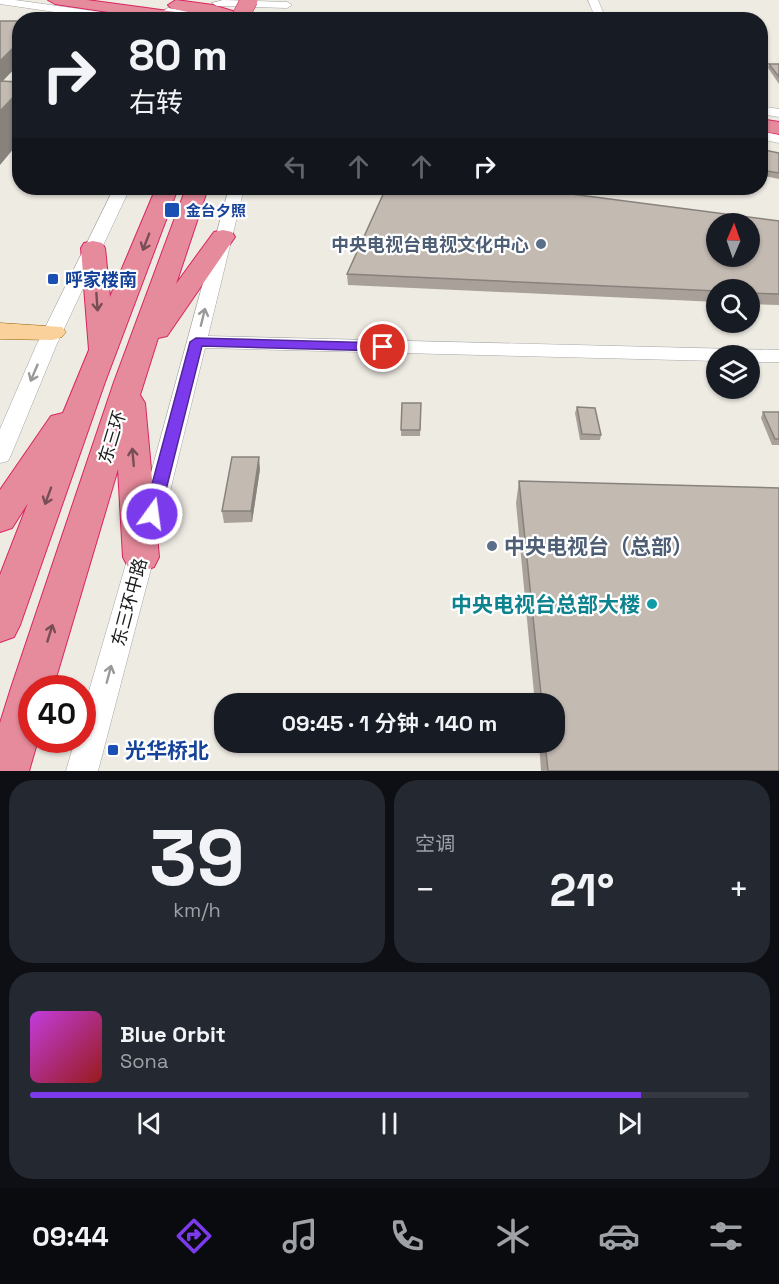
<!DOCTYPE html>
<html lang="zh">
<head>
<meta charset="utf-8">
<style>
  :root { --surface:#171b24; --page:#242831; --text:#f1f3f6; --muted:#9ea1a6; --line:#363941; --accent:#7c3aed }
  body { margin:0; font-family:"Space Grotesk","Noto Sans SC",sans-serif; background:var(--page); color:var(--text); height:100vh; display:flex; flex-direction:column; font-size:22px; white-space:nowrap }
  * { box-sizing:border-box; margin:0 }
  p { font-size:20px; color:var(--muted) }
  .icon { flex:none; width:33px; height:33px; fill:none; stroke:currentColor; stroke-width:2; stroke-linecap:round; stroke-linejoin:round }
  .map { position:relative; height:771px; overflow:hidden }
  .panel { display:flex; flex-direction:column; gap:9px; padding:9px; background:#0d0f14; flex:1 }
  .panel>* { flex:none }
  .guide { position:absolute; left:12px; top:12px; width:756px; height:183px; border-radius:24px; box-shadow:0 2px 4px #0004; background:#171b24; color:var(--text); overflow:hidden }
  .needle { width:39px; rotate:2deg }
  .buttons { position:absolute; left:706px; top:213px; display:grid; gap:12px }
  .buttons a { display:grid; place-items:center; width:54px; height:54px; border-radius:50%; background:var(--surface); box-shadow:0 2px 4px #0004; font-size:30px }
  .speed { position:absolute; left:18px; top:675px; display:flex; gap:12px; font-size:30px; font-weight:700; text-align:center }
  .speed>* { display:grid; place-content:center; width:78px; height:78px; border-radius:50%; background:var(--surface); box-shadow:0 2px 4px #0004; line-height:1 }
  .speed .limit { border:9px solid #d22; background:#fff; color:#111 }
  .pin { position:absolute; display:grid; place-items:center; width:51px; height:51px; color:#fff; margin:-26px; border:3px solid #fff; border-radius:50%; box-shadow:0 2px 6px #0007 }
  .me { position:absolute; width:66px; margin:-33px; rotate:14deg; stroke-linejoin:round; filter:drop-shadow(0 0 4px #0008) }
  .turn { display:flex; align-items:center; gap:21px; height:126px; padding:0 18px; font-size:27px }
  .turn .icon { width:78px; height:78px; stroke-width:2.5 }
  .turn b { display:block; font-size:42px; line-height:51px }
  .lanes { display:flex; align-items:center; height:57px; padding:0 18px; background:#0003; justify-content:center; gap:30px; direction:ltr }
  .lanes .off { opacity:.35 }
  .big { font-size:45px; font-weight:600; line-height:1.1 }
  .panel .card { flex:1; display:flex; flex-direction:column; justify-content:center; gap:9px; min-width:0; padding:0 21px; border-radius:24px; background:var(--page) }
  .panel .dial { align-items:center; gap:0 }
  .dial b { font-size:78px; line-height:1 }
  .song { display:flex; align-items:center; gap:18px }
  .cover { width:72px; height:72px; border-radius:9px; background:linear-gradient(135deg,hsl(290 70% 55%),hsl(0 70% 35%)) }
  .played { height:6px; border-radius:3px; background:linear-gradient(90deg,var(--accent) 85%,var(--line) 85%) }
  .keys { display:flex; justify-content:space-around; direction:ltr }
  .heat { display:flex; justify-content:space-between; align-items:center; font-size:33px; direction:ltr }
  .panel .tiles { flex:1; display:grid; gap:9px; grid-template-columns:1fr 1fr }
  .card:last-child { grid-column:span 2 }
  .trip { position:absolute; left:214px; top:693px; width:351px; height:60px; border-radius:24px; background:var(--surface); box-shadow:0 2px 4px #0004; font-weight:600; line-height:60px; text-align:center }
  .dock { display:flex; height:96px; justify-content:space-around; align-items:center; background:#090b0e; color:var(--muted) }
  .dock .icon { width:42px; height:42px }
  .dock .selected { color:var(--accent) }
  .dock b { font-size:27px; color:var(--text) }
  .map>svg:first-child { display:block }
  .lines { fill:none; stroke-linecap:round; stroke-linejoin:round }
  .minor-casing { stroke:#a4a4a4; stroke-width:1 }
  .major-casing { stroke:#956401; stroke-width:1 }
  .highway-casing { stroke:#d82562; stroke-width:2 }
  .minor { fill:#fff; fill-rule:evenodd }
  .major { fill:#fbd19b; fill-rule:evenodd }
  .highway { fill:#e68b9c; fill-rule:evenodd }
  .highway-bridge-casing { stroke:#d82562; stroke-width:18; stroke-linecap:butt }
  .highway-bridge { stroke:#e68b9c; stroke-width:17 }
  .wall { fill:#a8a099 }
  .shaded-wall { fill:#88827d }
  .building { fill:#c3bab2; stroke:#88827d; stroke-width:1.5; fill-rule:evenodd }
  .oneway { stroke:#774e56 }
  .oneway2 { stroke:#999 }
  .route { fill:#7c3aed; stroke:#51269a; stroke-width:1.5 }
  .transit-dot { fill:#1a4fb4; stroke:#fff; stroke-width:2 }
  .service-dot { fill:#5c6f8a; stroke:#fff; stroke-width:2 }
  .culture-dot { fill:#0f9aa8; stroke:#fff; stroke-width:2 }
  .labels { text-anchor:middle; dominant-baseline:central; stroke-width:4.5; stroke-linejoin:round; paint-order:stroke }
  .far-transit-label { font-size:15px; font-weight:bold; fill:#164399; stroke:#fff; text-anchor:start }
  .service-label { font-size:18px; font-weight:bold; fill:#4e5e75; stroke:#fff; text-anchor:end }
  .transit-label { font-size:18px; font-weight:bold; fill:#164399; stroke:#fff; text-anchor:start }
  .street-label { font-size:18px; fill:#1d1d1d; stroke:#fff }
  .near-service-label { font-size:21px; font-weight:bold; fill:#4e5e75; stroke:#fff; text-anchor:start }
  .near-culture-label { font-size:21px; font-weight:bold; fill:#0d838f; stroke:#fff; text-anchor:end }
  .near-transit-label { font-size:21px; font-weight:bold; fill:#164399; stroke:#fff; text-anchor:start }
</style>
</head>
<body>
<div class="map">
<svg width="779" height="771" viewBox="0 0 779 771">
  <rect width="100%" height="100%" fill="#eeebe3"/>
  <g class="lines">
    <defs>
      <path id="minor" d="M0,0H15L136,17L141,20H109L0,4Z
        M223,0L287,2L292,5L287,8L217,6L212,3Z
        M588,0H598L603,12V20H592L593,12Z
        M168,8L226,17L231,20H202L164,13L163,11Z
        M760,106L779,109V117L760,114Z
        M760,131L779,135V143L760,139Z
        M114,188H130L56,346L11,455L8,461L0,463V429L36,346Z
        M229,188H244L208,336L779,350V362H750V356H717V361L205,348L154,557L98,771H66L75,740H82V715L128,557Z"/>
      <path id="major" d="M0,323L62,327L66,332L62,337L53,340L0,339Z"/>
      <path id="highway" d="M48,0H87L198,15L206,20H161L55,4Z
        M176,0L213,5L252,17L254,20C227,20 197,15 171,8L168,5Z
        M760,119L779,122V134L760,131Z
        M156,188H178L105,382L20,625L14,637L0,642V575L28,503L12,528L0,532V490L51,416L63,413L89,350L81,248L84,243L93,241L102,243L105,248L110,297Z
        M186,188H208L176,284L214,232L223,230L232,232L235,237L167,336L158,338L140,395L145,403L159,557L154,567L141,572L128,567L123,557L118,469L53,688H32V740H38L29,771H0V723L11,688L114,382Z"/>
    </defs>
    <use href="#minor" class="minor-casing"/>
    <use href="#major" class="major-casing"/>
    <use href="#highway" class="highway-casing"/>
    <use href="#minor" class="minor"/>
    <use href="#major" class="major"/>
    <use href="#highway" class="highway"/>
    <defs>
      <path id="highway-bridge" d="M239,20L249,0"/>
    </defs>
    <use href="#highway-bridge" class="highway-bridge-casing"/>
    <use href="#highway-bridge" class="highway-bridge"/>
  </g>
  <path class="wall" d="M769,64H779V84L768,68Z
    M760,149L779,153V179L760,175Z
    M779,221V305L750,304V290H717V302L348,285L347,274Z
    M402,403H421L420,436H401Z
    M577,407L601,435L600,440H580L575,413Z
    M763,412H779V445H772L761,418Z
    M260,469L252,522L224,523L222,511Z
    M519,481L779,771H541L539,742H555V704H535L516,503Z"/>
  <path class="shaded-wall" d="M20,41V63L0,84V61Z
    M20,90V141L0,165V111Z
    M259,457L260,469L252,522L251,511Z"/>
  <path class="building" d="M0,21H20V41L0,61Z
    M769,64H779V77Z
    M0,81L20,82V90L0,111Z
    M760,149L779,153V173L760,170Z
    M386,188H525L779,221V294L750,293V290H717V291L347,274ZM717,224H750V256H717Z
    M402,403H421L420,430H401Z
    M577,407L595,408L601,435L582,434Z
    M763,412H779V439H775Z
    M232,457H259L251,511H222Z
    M519,481L779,488V771H548L545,742H555V704H542Z"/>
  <defs><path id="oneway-shaft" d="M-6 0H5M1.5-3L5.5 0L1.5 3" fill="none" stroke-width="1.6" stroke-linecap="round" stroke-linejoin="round" transform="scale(1.5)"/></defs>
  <g class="oneway">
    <use href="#oneway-shaft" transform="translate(146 242) rotate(111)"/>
    <use href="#oneway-shaft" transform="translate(97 302) rotate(86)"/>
    <use href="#oneway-shaft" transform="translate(133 457) rotate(-95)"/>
    <use href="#oneway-shaft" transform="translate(48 496) rotate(110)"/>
    <use href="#oneway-shaft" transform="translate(50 633) rotate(-73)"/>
  </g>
  <g class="oneway2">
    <use href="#oneway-shaft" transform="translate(203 317) rotate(-76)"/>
    <use href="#oneway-shaft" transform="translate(34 373) rotate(113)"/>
    <use href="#oneway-shaft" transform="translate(109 674) rotate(-75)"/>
  </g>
  <path class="route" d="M196,338L383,343L389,347L383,351L202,346L160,514L158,518H147L144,514L190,342Z"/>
  <g class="transit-dot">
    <rect x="164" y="202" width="16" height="16" rx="3"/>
    <rect x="47" y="273" width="12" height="12" rx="3"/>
    <rect x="107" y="744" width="12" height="12" rx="3"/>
  </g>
  <g class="service-dot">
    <circle cx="541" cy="244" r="6"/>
    <circle cx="492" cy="546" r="6"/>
  </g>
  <circle class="culture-dot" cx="652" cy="604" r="6"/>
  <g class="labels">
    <g class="far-transit-label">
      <text x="186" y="210">金台夕照</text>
    </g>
    <g class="service-label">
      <text x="529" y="244">中央电视台电视文化中心</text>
    </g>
    <g class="transit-label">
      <text x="65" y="279">呼家楼南</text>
    </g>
    <g class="street-label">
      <text transform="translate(112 437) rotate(-73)">东三环</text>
      <text transform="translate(129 602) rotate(-75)">东三环中路</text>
    </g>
    <g class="near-service-label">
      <text x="504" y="546">中央电视台（总部）</text>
    </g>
    <g class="near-culture-label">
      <text x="640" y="604">中央电视台总部大楼</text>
    </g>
    <g class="near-transit-label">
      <text x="125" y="750">光华桥北</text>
    </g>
  </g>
</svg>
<div class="buttons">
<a><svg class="needle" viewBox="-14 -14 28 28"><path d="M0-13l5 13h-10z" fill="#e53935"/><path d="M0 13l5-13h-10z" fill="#9ea1a6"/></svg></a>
<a><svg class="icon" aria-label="search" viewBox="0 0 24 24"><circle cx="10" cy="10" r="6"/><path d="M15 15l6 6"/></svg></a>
<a><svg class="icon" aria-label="layers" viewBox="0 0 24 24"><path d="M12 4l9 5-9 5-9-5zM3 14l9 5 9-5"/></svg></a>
</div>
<div class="speed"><div class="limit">40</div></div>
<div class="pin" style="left:383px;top:347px;background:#d93025"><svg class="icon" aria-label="arrive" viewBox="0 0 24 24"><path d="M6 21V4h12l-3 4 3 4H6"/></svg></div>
<svg class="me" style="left:152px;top:514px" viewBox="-20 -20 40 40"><circle r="17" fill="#7c3aed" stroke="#fff" stroke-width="3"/><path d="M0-11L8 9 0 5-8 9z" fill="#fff"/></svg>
<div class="trip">09:45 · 1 分钟 · 140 m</div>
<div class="guide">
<div class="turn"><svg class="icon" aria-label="right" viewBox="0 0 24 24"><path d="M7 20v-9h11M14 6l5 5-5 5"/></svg><div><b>80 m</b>右转</div></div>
<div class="lanes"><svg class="icon off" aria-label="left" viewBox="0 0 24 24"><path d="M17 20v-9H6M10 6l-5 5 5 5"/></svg><svg class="icon off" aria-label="ahead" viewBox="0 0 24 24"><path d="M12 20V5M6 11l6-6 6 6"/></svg><svg class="icon off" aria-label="ahead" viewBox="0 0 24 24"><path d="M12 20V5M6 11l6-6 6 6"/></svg><svg class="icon" aria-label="right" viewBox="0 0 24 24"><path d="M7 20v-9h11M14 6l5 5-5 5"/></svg></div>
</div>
</div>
<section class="panel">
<div class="tiles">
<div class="card dial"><b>39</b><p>km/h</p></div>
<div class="card"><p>空调</p>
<div class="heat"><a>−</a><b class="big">21°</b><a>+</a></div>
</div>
<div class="card">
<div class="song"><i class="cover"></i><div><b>Blue Orbit</b><p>Sona</p></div></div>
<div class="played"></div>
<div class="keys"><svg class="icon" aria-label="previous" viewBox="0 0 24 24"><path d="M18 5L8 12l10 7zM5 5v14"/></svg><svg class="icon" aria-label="pause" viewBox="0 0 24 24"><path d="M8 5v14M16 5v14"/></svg><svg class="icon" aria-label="next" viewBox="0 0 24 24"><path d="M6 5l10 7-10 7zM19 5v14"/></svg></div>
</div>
</div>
</section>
<nav class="dock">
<b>09:44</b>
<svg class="icon selected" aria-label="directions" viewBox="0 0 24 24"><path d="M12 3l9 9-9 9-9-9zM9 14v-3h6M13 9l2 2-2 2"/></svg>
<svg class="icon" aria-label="music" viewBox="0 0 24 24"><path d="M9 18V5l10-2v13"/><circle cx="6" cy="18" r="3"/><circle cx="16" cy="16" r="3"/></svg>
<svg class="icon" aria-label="phone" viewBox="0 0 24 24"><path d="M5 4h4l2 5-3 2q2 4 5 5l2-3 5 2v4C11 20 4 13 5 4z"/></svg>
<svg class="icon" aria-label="climate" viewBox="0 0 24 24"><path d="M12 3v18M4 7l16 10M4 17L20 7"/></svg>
<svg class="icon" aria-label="car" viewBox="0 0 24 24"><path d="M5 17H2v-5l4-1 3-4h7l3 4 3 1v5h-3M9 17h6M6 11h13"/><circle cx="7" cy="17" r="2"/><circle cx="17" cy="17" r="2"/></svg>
<svg class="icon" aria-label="filters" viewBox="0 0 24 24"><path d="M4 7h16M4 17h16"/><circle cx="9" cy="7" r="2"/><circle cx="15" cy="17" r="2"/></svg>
</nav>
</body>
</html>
